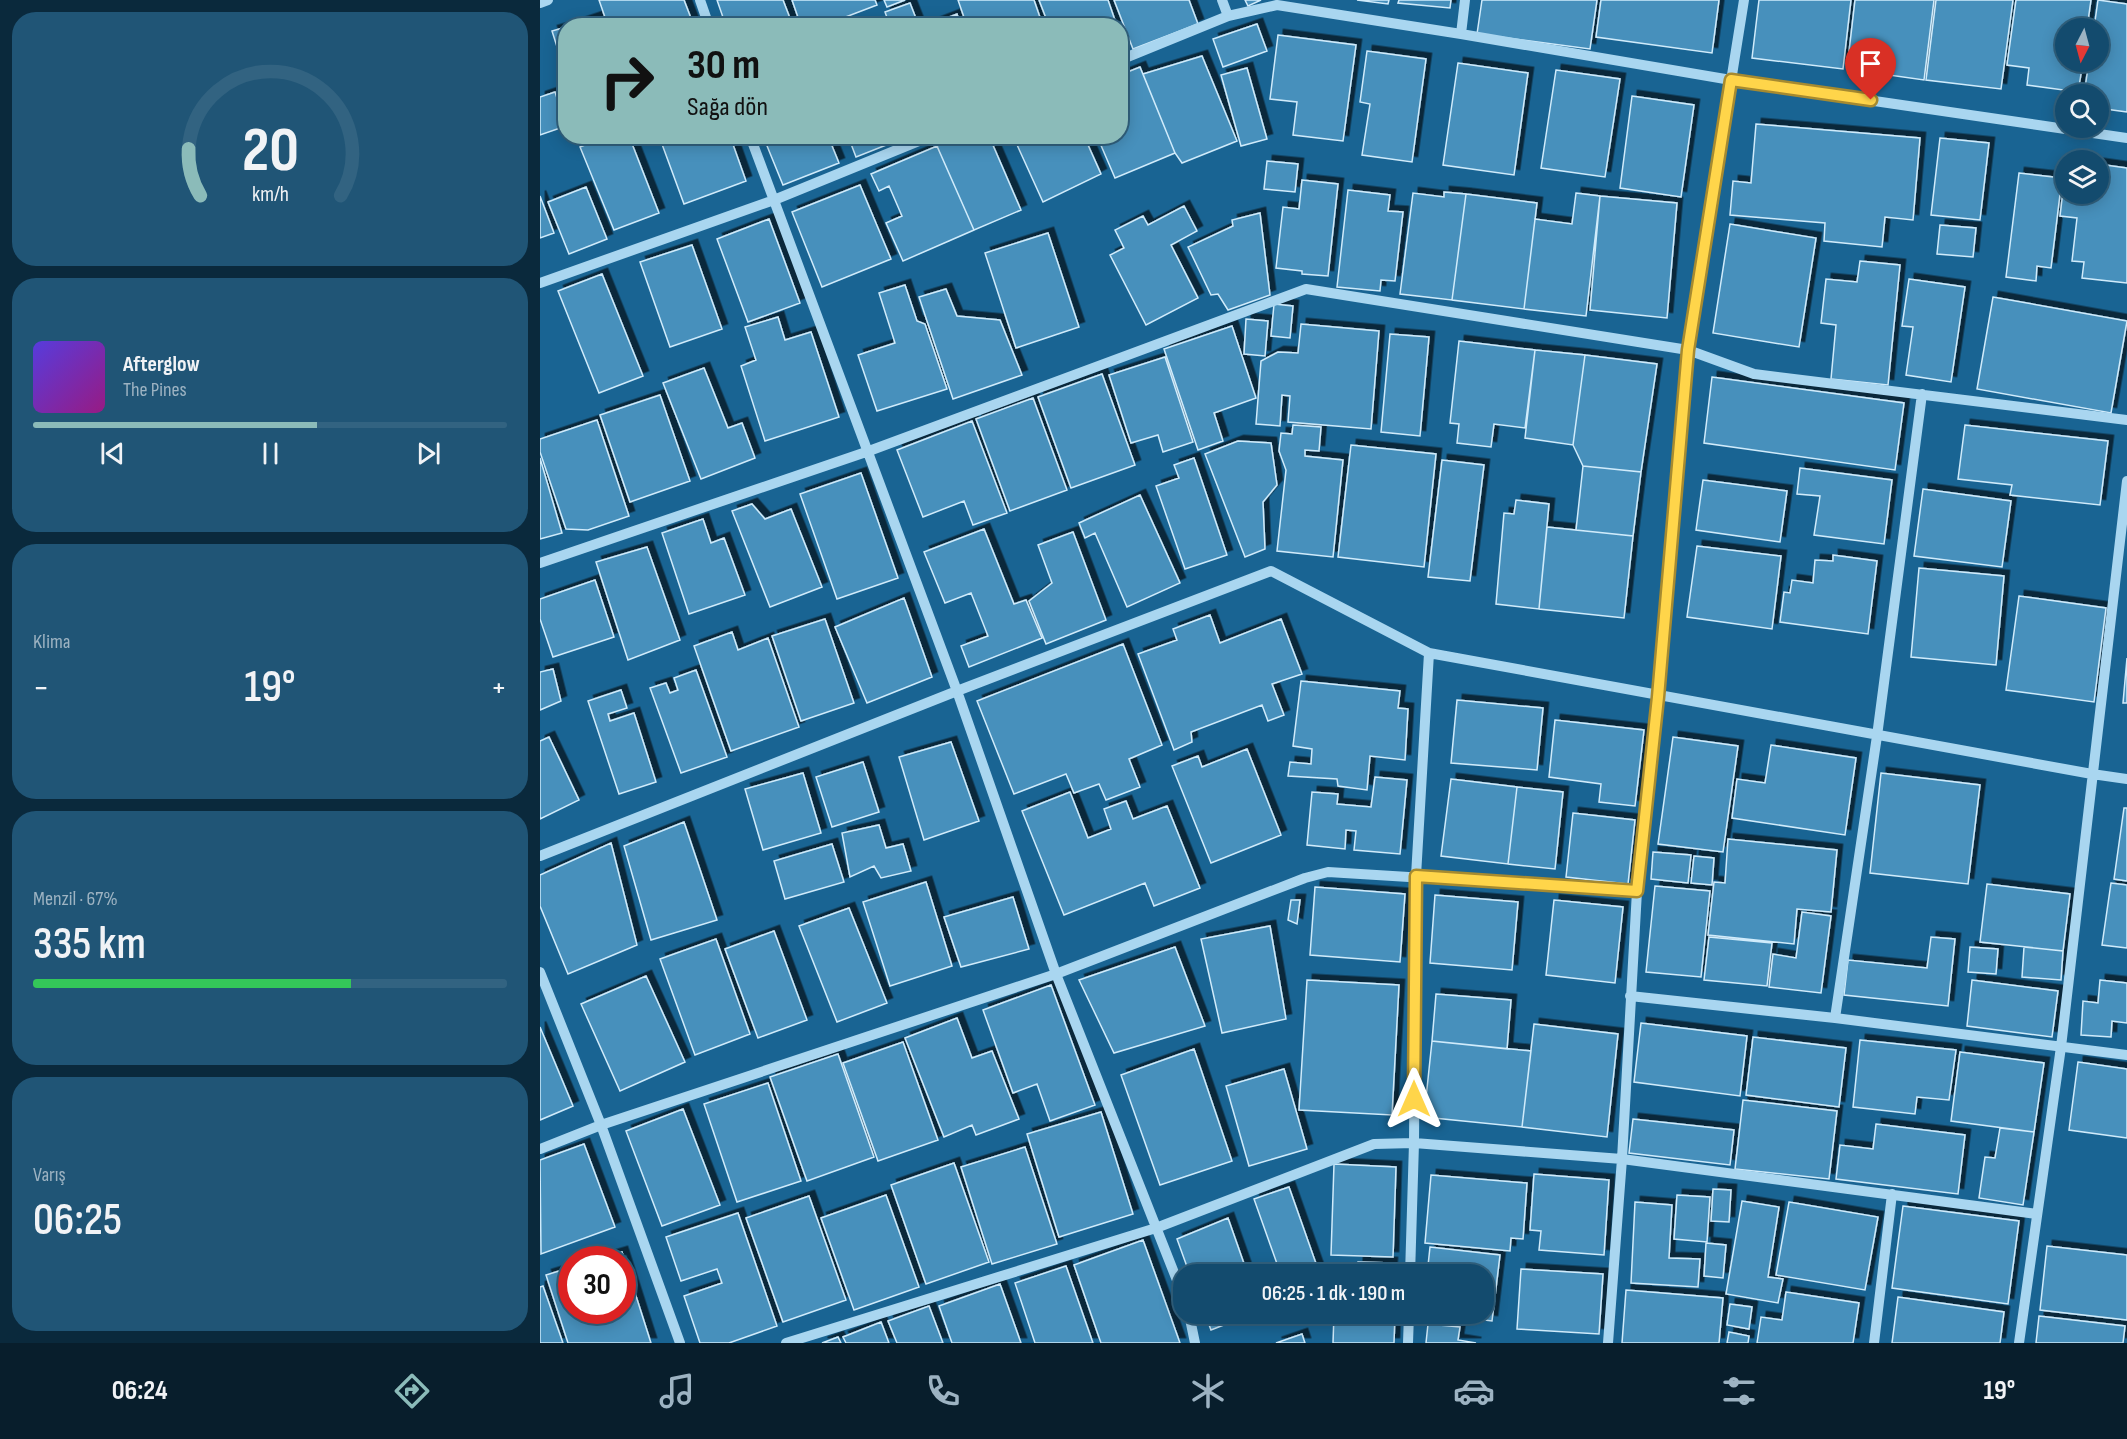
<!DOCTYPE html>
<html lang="tr">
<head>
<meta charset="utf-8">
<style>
  :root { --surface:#134b6e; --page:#205576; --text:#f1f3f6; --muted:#9db3c2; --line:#326381; --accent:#8bbbb9 }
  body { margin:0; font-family:"Sofia Sans Condensed",sans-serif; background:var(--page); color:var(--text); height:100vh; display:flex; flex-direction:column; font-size:22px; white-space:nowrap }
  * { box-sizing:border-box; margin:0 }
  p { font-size:20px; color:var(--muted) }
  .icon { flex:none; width:33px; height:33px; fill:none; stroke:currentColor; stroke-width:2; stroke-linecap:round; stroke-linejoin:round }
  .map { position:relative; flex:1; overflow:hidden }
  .details { display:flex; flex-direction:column; gap:12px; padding:12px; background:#0a293c; width:540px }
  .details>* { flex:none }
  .guide { position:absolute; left:18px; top:18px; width:570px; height:126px; border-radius:24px; box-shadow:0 3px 15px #0003,0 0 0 2px var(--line); background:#8bbbb9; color:#111; overflow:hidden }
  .needle { width:39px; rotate:186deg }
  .tools { position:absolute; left:1515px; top:18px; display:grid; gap:12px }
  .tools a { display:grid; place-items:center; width:54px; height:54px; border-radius:50%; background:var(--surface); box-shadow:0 3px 15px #0003,0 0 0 2px var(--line); font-size:30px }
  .speed { position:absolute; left:18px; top:1246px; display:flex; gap:12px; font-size:30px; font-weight:700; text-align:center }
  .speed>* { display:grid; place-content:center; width:78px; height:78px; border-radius:50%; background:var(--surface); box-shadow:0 3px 15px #0003,0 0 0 2px var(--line); line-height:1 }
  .speed .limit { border:9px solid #d22; background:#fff; color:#111 }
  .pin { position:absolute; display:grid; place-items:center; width:51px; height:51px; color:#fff; margin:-62px -26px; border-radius:50% 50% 50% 0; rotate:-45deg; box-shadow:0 0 6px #0007 }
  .pin .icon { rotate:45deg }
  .me { position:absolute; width:66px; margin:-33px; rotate:0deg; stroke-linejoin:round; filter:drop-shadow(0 0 4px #0008) }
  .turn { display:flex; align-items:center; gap:21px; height:126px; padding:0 30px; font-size:27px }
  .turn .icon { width:78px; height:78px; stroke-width:2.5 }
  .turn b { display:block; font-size:42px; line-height:51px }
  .big { font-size:45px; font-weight:600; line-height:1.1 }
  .details .tile { flex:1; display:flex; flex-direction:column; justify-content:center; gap:9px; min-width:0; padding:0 21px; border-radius:24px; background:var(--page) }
  .details .dial { align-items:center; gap:0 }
  .dial svg { height:156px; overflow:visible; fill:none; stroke:var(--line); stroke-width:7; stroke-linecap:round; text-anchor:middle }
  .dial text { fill:var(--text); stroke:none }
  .song { display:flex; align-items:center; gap:18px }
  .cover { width:72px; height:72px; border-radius:9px; background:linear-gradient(135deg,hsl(250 70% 55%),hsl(310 70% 35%)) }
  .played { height:6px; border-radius:3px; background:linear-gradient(90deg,var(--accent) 60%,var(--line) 60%) }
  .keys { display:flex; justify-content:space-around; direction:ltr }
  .heat { display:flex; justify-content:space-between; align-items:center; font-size:33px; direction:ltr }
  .charge { height:9px; border-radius:4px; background:linear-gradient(90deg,#34c759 67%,var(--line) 0) }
  .trip { position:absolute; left:633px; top:1264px; width:321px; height:60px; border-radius:24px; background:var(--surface); box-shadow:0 3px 15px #0003,0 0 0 2px var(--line); font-weight:600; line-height:60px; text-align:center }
  .menu { display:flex; height:96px; justify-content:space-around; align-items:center; background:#081e2c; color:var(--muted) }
  .menu .icon { width:42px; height:42px }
  .menu .active { color:var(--accent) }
  .menu b { font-size:27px; color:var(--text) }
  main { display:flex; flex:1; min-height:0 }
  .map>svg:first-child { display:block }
  .building { fill:#4690bc; stroke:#d0ebfb; stroke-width:1.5; filter:url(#shadow) }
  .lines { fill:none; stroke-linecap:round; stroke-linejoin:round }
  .minor { stroke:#a9d6f0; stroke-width:10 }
  .route-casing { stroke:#a68a30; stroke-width:15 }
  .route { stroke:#ffd54a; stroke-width:10 }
</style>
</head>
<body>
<main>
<section class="details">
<div class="tile dial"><svg viewBox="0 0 100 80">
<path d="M14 69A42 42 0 1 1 86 69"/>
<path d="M14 69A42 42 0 0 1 8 45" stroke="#8bbbb9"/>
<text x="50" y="56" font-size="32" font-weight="700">20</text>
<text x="50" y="72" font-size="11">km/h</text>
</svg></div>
<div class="tile">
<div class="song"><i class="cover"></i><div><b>Afterglow</b><p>The Pines</p></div></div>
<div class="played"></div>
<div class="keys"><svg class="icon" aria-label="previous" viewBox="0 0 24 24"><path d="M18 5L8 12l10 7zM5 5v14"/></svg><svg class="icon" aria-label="pause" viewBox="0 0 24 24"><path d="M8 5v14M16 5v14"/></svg><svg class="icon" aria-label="next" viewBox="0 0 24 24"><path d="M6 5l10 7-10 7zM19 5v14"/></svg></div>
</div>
<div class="tile"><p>Klima</p>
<div class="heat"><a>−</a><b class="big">19°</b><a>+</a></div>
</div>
<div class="tile"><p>Menzil · 67%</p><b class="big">335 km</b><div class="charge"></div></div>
<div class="tile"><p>Varış</p><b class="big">06:25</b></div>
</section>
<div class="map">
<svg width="1587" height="1343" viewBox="0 0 1587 1343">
  <defs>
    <filter id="shadow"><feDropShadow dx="5.5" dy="-5.5" stdDeviation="0" flood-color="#0009"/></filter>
  </defs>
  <rect width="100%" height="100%" fill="#196493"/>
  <path class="building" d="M59,0H144L154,26H68Z
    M177,0H243L253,26H186Z
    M252,0H335L337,5L282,26H261Z
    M344,0H365L347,7Z
    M418,0H494L503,26H427Z
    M499,0H568L577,26H509Z
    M574,0H649L658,24L593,49Z
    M705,0H721L708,6Z
    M817,0H849L848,4Z
    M859,0H911L910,8L858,3Z
    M942,0H1057L1050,49L937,34Z
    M1061,0H1179L1172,53L1056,37Z
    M1219,0H1311L1303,69L1212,58Z
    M1315,0H1394L1384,80L1307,69Z
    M1396,0H1473L1461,89L1386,80Z
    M1476,0H1551L1547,28H1526V62H1543L1538,92L1487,85L1489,68L1467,65Z
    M1558,0L1587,4V112L1558,108V94H1544L1549,62H1558V28H1554Z
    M370,3L379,26H350L345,12Z
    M417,14L421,26H386Z
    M57,17L60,26H30Z
    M717,24L727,51L683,67L673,39Z
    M26,27V75L12,31Z
    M738,35L816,45L803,141L753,135L757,102L730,99Z
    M827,51L886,59L872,162L822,155L830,104L820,102Z
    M662,56L697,141L642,163L635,153L603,74Z
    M918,63L988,73L974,175L903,165Z
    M600,67L635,153L575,178L557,136H580V75Z
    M707,68L727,139L701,146L681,75Z
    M1016,70L1080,79L1065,177L1001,168Z
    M15,92L26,126L0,135V97Z
    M1092,96L1154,105L1141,197L1080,188Z
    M1216,124L1380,138L1373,220L1345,217L1342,247L1284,241L1285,223L1190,215L1193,181L1211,183Z
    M67,136H89L119,213L74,230L40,147Z
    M119,136H190L206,181L144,204Z
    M223,136H288L299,163L243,185Z
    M308,136H369L316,157Z
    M418,136H449L481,210L434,230L397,146Z
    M473,136H544L561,174L503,202Z
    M1400,138L1449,143L1440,220L1391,215Z
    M397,146L434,230L363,261L346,223L362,216L349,186L339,191L331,174Z
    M727,161L758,164L755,192L724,189Z
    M1558,164L1587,168V283L1542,278L1544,262L1532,261L1537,218L1520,216L1526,166V194H1558Z
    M1479,173L1522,178L1511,268L1497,266L1496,281L1466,277Z
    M762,180L798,184L788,276L762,274V271L736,268L743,207L759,209Z
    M320,185L351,259L282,287L252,212Z
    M46,187L67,239L29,254L8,202Z
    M808,190L850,195L848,211L863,212L855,281L841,280L840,291L797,287Z
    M904,192L926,194L912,300L860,294L873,193L904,197Z
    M1036,193L1060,196L1046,316L984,309L995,219L1032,224Z
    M926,194L997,203L984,309L912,300Z
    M0,196L14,233L0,238Z
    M1060,196L1137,203L1127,318L1050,310Z
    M644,206L657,231L631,245L658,298L606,325L570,255L584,248L575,230L603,216L608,225Z
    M720,213L730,295L688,310L678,294L671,295L648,247L693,226L692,220Z
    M229,219L260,303L208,322L177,239Z
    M1190,224L1276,238L1259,347L1173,333Z
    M1400,225L1436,228L1433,257L1397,254Z
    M508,233L539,327L476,348L445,253Z
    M152,245L182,329L130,347L100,262Z
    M1320,261L1360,265L1348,385L1291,379L1296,325L1281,323L1286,279L1317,282Z
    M62,274L103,376L59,393L18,291Z
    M1369,279L1425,287L1411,382L1366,375L1373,327L1362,326Z
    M365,285L377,321L385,324L407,389L337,411L318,355L355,343L339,293Z
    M406,289L417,316L460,320L482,375L413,399L379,297Z
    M1453,297L1587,321L1571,413L1437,389Z
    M734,304L753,306L750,338L731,336Z
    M238,317L245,340L271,332L299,417L225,441L201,366L216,360L205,327Z
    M706,319L728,321L725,356L704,354Z
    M761,324L839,331L831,429L748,422L750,396L742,395L740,426L716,424L721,361L738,352L758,353Z
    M692,326L716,398L674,413L683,441L658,450L624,349Z
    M850,334L889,337L880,436L841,432Z
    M919,341L995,350L985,428L954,424L951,447L917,443L919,424L910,423Z
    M995,350L1045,355L1033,445L985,438Z
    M1045,355L1117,364L1101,472L1043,466L1033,445Z
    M625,357L653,442L623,452L618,435L591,443L569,375Z
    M164,368L188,428L202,423L215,458L161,479L123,383Z
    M562,374L595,465L531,488L498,397Z
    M1172,377L1364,403L1355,470L1164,443Z
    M120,395L150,481L90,502L60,415Z
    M493,398L527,490L470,511L436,419Z
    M57,420L89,516L48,530L26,529L0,452V439Z
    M432,421L467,513L433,525L424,501L383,517L357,450Z
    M753,425L781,427L779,451L765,450V456L803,460L793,557L737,551L746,470L739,451L741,433L752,434Z
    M1425,425L1568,441L1560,505L1470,495L1472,485L1418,479Z
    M698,441L731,443L737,485L723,502L725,549L705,557L665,454Z
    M811,445L896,454L884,567L798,557Z
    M0,458L22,533L0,539Z
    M654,458L687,555L645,569L616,486L639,478L634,465Z
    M902,460L944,465L930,581L888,577Z
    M1043,466L1101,472L1093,536L1036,530Z
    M1260,468L1352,480L1344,544L1274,535L1280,496L1257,494Z
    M321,473L358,578L297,599L260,494Z
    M1163,480L1247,491L1240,542L1156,530Z
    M1383,489L1471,501L1462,567L1374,556Z
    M600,495L640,583L587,607L555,533L545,538L539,523Z
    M976,500L1009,504L999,609L956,604L964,513L974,514Z
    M212,504L225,519L251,509L282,587L230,607L192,511Z
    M163,519L171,543L184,538L205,595L149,614L122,533Z
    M1007,527L1093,536L1084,618L999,609Z
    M444,529L474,604L486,600L502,638L429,667L421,646L448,636L431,593L405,603L384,552Z
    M533,532L566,620L506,644L489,601L512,583L498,545Z
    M1157,546L1241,556L1232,629L1147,617Z
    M107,547L140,640L88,660L56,562Z
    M1293,555L1337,561L1328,634L1240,622L1244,592L1250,593L1252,580L1273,583L1275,560L1293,561Z
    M1379,568L1464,576L1456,665L1371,657Z
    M55,580L74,637L13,657L0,619V599Z
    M1479,596L1566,608L1554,702L1466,690Z
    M364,598L392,677L327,703L295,627Z
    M670,615L680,643L741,619L762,674L732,684L744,715L728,721L722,705L651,732L652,742L634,750L598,654L637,640L633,629Z
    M285,619L314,703L261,721L232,636Z
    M192,632L198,650L228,638L259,727L191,751L154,646Z
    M583,644L622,745L589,759L600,787L566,800L559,784L534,793L526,774L474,794L437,701Z
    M1587,658V703H1583Z
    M13,669L21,701L0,710V672Z
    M156,670L187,757L141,773L110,688L126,683L130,693L138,690L134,678Z
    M761,681L860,691L858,708L868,709L865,760L830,756L827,790L798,786L797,779L748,776L750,762L771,764L772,749L753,746Z
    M81,690L87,708L68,714L70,721L94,713L116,782L79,794L48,701Z
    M917,700L1003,708L997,770L911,763Z
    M1015,720L1104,730L1095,806L1059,802L1061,784L1009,777Z
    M9,737L39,800L0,819V741Z
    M1133,737L1198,746L1183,852L1118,844Z
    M411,742L439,821L384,840L359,757Z
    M1231,745L1316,758L1305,835L1192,818L1197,779L1225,783Z
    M707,749L741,835L671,863L632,766L658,756L662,767Z
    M323,762L339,812L292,827L276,777Z
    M263,773L281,833L223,850L205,789Z
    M1341,773L1440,785L1428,884L1330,873Z
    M835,777L867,780L860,854L814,850L816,831L806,830L805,849L767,845L772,792L798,794L797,804L831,807Z
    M911,779L977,787L968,864L901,856Z
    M977,787L1023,792L1015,869L968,864Z
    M530,792L548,838L571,829L564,809L586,801L593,819L627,806L660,888L614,906L605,883L524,915L482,811Z
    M1584,808H1587V881L1574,879Z
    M1033,813L1095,820L1088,884L1026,877Z
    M144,822L177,920L111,940L84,846Z
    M339,825L346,848L363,844L371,871L341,878L334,866L310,877L302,833Z
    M1188,839L1297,850L1291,912L1257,909L1254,944L1168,935L1174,882L1185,883Z
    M71,843L97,945L28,974L0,906V875Z
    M292,844L304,882L245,899L234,861Z
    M1113,852L1151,855L1148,883L1111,879Z
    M1154,856L1174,858L1172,885L1151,883Z
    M386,882L412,966L350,986L323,902Z
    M1571,883L1587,885V948L1562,945Z
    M1447,884L1530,894L1523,951L1440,942Z
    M1115,886L1170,891L1161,977L1106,972Z
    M775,887L865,894L860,962L770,955Z
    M895,895L978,902L972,970L890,963Z
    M473,897L489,949L421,967L404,917Z
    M751,900H760L757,924L748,920Z
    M1014,900L1083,907L1075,983L1006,975Z
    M309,908L347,1003L297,1022L259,926Z
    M1262,912L1291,916L1281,993L1229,987L1233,954L1256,958Z
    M730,926L746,1019L682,1033L661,939Z
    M234,931L267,1020L218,1038L185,949Z
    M1169,937L1232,943L1227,986L1164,980Z
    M1391,937L1415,939L1408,1006L1304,995L1308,960L1387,968Z
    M176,939L210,1034L155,1055L120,959Z
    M635,947L665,1026L574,1053L539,980Z
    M1430,947L1458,949L1456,974L1428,972Z
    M1484,947L1523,951L1521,980L1482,977Z
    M106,976L145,1062L80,1091L41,1004Z
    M767,980L859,985L852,1115L759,1110Z
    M1432,980L1518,991L1512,1037L1427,1026Z
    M1560,980L1587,983V1023L1572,1021L1571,1037L1541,1035L1543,1001L1558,1003Z
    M511,985L555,1105L510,1121L497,1084L473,1093L443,1010Z
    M896,994L971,1000L967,1049L892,1041Z
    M417,1018L432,1058L452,1051L479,1119L436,1135L432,1125L404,1137L365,1038Z
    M1101,1023L1207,1036L1200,1096L1094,1082Z
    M994,1024L1078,1034L1067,1137L982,1127Z
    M0,1027L33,1106L0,1120Z
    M1213,1037L1306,1048L1299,1107L1206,1095Z
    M1320,1040L1416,1050L1409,1100L1377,1097L1375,1114L1313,1107Z
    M892,1041L991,1051L982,1127L884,1117Z
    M363,1042L398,1140L338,1161L303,1063Z
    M654,1049L692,1161L620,1185L581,1075Z
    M1420,1052L1504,1063L1494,1132L1411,1121Z
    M298,1054L334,1157L267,1181L230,1077Z
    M1538,1062L1587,1069V1138L1529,1130Z
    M744,1069L767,1149L709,1166L686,1086Z
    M228,1083L261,1181L197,1202L164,1104Z
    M1203,1100L1297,1111L1289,1179L1195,1169Z
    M143,1109L180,1205L122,1226L86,1131Z
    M561,1112L593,1214L519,1237L487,1134Z
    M1093,1119L1194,1130L1190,1165L1089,1153Z
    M1336,1124L1425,1135L1418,1194L1296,1179L1300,1145L1333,1149Z
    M1460,1128L1494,1132L1483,1205L1439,1198L1445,1157L1455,1158Z
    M44,1144L75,1227L1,1254L0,1160Z
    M485,1147L517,1244L452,1264L421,1167Z
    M414,1163L449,1262L386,1284L351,1185Z
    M794,1164L856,1167L853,1257L791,1255Z
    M994,1174L1069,1180L1064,1255L999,1250L1001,1231L990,1230Z
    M891,1175L987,1183L983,1239L971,1238L970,1251L885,1243Z
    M749,1187L779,1272L771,1275H741L714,1199Z
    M1173,1189L1191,1190L1189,1222L1171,1221Z
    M346,1195L379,1287L314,1310L281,1218Z
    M1137,1195L1170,1197L1167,1242L1134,1239Z
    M269,1196L306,1300L243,1322L206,1218Z
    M1202,1201L1239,1207L1228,1277L1243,1279L1238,1303L1186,1294Z
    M1095,1202L1132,1205L1129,1258L1160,1259L1158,1287L1091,1283Z
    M1249,1202L1338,1217L1325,1290L1236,1275Z
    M1363,1206L1479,1221L1468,1304L1352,1288Z
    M198,1213L237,1326L189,1343H160L144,1296L182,1283L177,1269L141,1281L126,1237Z
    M688,1218L708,1275H650L637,1239Z
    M603,1240L640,1343H561L534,1265Z
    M1166,1243L1186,1245L1183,1278L1164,1276Z
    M1507,1246L1587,1255V1320L1500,1310Z
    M890,1247L960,1255L952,1321L894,1314H944V1275H887Z
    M82,1252L111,1343H28L6,1275L32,1267V1311H82V1260H55Z
    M818,1262L852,1263L851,1275H817Z
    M526,1266L553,1343H495L475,1283Z
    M981,1269L1063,1274L1059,1334L977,1329Z
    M460,1284L481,1343H412L399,1306Z
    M3,1286L23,1343H0V1287Z
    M1086,1290L1183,1298L1179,1343H1082Z
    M1246,1292L1319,1303L1313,1343H1217L1221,1317L1242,1320Z
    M1358,1297L1464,1312L1460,1343H1352Z
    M1190,1304L1212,1307L1209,1329L1187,1325Z
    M389,1306L403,1343H357L348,1321Z
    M665,1314H712L671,1330Z
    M794,1314H855L854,1343H793Z
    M1499,1316L1585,1326L1583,1343H1496Z
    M341,1322L349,1343H306L303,1337Z
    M888,1324L920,1327L918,1340L936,1343H886Z
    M1189,1332L1209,1336L1208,1343H1187Z
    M762,1334L765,1343H736Z
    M298,1337L301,1343H282Z"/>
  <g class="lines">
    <path class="minor" d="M160,0L169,26
      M682,0L688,16
      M0,3L8,0
      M921,34L925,0
      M580,60L688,16L737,5L921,34L1191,80L1587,138
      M210,136L417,691L516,974L644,1298
      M0,283L234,200L391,136
      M0,563L329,451L766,289L1148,350L1214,374L1587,420
      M0,856L417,691L731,571L889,653L1552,774L1587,779
      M0,972L61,1125L140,1343
      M1090,996L1295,1018L1587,1055
      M1295,1018L1337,736L1382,394
      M0,1149L61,1125L516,974L765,878L788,872L1097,891
      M870,1275L874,1143L876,876L889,653
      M649,1314L655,1343
      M246,1343L616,1228L834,1144L874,1143L1082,1159L1497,1214
      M868,1343L869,1314
      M1068,1343L1082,1159L1097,891L1118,697L1148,350L1204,0
      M1334,1343L1352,1194
      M1479,1343L1521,1047L1587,481"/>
  </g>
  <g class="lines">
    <defs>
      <path id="route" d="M874,1099L876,876L1097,891L1118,697L1148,350L1191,80L1331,100"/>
    </defs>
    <use href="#route" class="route-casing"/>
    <use href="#route" class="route"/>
  </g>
</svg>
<div class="tools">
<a><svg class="needle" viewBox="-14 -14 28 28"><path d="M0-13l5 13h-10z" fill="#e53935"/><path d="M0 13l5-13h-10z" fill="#9db3c2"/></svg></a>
<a><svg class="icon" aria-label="search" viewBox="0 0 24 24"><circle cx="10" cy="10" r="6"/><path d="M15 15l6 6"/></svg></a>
<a><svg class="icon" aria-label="layers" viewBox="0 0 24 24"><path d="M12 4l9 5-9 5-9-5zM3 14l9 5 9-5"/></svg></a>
</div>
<div class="speed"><div class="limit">30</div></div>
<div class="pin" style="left:1331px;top:100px;background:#d93025"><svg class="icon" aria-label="arrive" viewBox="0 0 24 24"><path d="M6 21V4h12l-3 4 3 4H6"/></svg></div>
<svg class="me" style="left:874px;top:1099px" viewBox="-20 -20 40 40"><path d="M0-17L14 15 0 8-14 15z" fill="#ffd54a" stroke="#fff" stroke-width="4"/></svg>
<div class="trip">06:25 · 1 dk · 190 m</div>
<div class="guide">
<div class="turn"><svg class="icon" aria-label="right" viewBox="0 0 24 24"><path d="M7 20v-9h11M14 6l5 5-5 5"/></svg><div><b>30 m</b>Sağa dön</div></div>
</div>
</div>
</main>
<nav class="menu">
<b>06:24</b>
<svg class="icon active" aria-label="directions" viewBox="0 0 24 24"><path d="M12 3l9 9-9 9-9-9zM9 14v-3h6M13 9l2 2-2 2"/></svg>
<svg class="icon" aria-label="music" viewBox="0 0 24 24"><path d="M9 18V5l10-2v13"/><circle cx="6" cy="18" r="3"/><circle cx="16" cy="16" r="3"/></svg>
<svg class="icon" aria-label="phone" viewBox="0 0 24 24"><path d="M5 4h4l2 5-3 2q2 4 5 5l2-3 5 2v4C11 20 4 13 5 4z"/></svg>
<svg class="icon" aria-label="climate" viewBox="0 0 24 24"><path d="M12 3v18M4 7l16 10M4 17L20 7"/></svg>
<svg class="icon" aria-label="car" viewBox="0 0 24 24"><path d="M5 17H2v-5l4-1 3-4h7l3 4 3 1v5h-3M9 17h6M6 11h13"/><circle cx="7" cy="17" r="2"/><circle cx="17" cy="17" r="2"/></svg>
<svg class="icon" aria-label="filters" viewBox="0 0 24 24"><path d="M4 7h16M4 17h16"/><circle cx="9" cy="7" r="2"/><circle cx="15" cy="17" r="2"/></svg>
<b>19°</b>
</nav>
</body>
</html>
